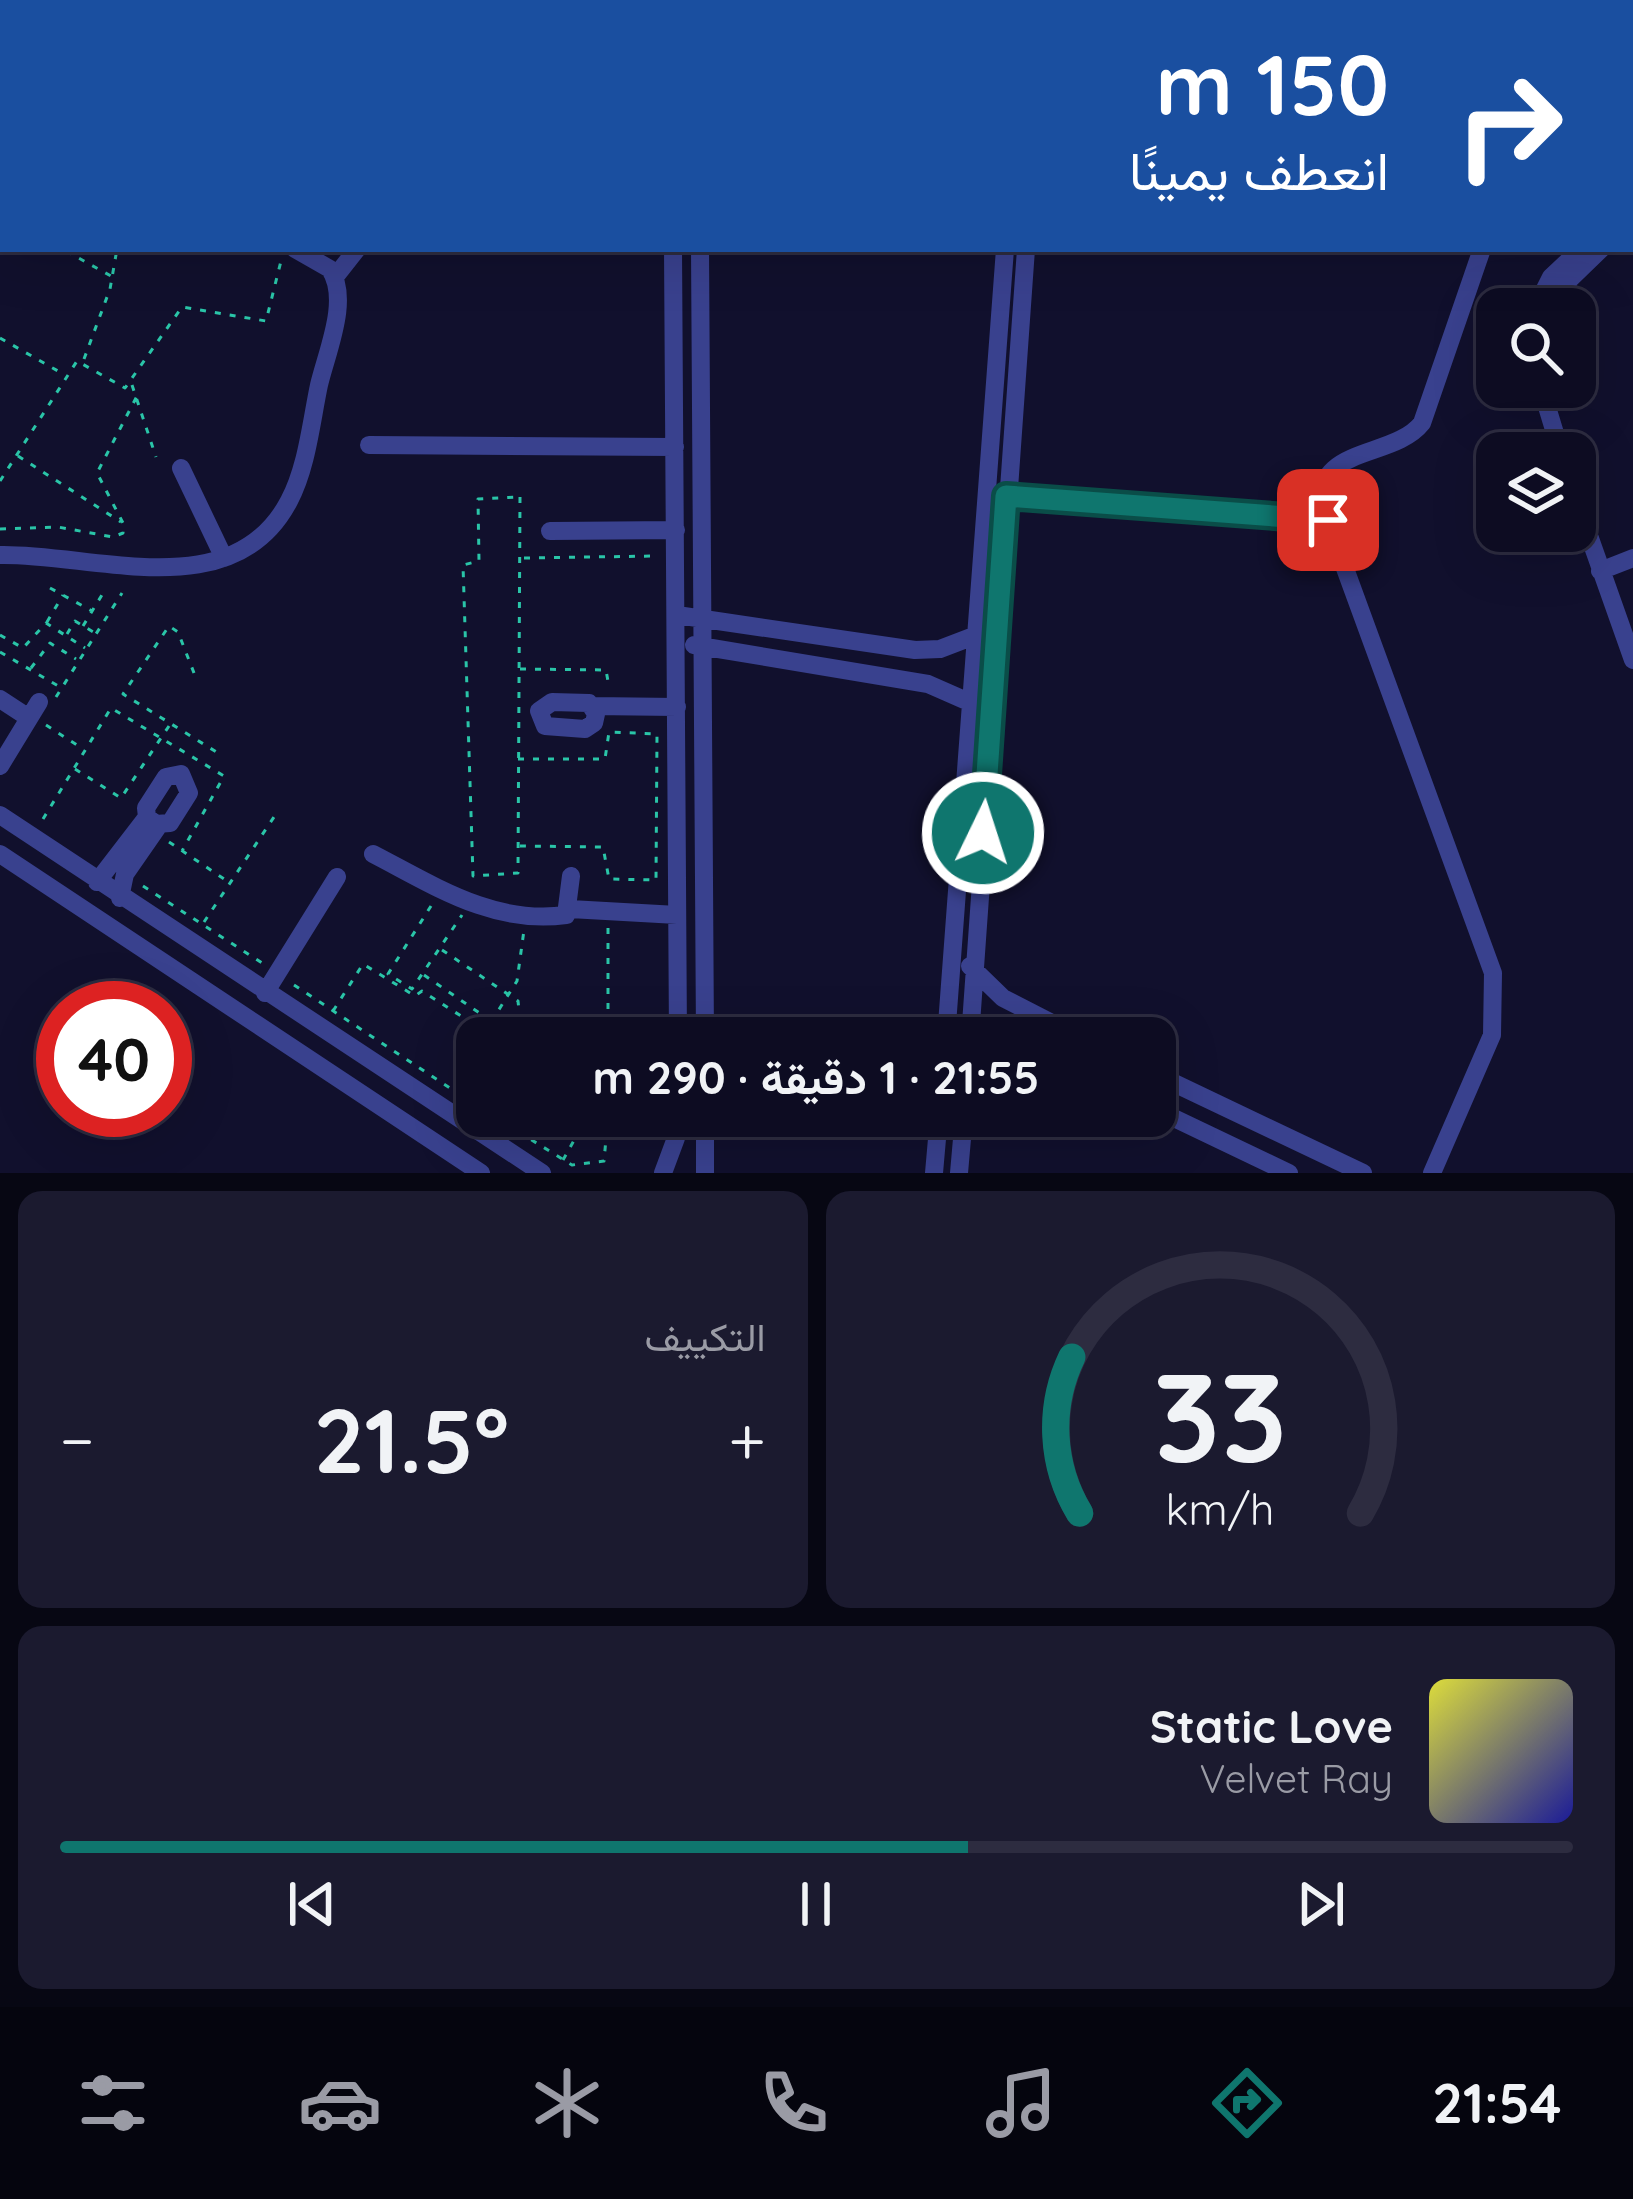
<!DOCTYPE html>
<html lang="ar">
<head>
<meta charset="utf-8">
<style>
  :root { --surface:#0d0c22; --page:#1b1a2f; --text:#f1f3f6; --muted:#9a9ba5; --line:#2d2c40; --accent:#0f766e }
  body { margin:0; font-family:Quicksand,Vazirmatn,sans-serif; background:var(--page); color:var(--text); direction:rtl; height:100vh; display:flex; flex-direction:column; font-size:45px; white-space:nowrap }
  * { box-sizing:border-box; margin:0 }
  p { font-size:39px; color:var(--muted) }
  .icon { flex:none; width:66px; height:66px; fill:none; stroke:currentColor; stroke-width:2; stroke-linecap:round; stroke-linejoin:round }
  .map { position:relative; height:1173px; overflow:hidden; direction:ltr }
  .panel { display:flex; flex-direction:column; gap:18px; padding:18px; background:#070713; flex:1 }
  .panel>* { flex:none }
  .guide { position:absolute; left:0px; top:0px; width:1635px; height:252px; box-shadow:0 12px 48px #0002,0 0 0 3px var(--line); direction:rtl; background:#1a4fa0; color:#fff; overflow:hidden }
  .buttons { position:absolute; left:1476px; top:288px; display:grid; gap:24px }
  .buttons a { display:grid; place-items:center; width:120px; height:120px; border-radius:24px; background:var(--surface); box-shadow:0 12px 48px #0002,0 0 0 3px var(--line); font-size:60px }
  .speed { position:absolute; left:36px; top:981px; display:flex; gap:24px; font-size:60px; font-weight:700; text-align:center }
  .speed>* { display:grid; place-content:center; width:156px; height:156px; border-radius:50%; background:var(--surface); box-shadow:0 12px 48px #0002,0 0 0 3px var(--line); line-height:1 }
  .speed .limit { border:18px solid #d22; background:#fff; color:#111 }
  .pin { position:absolute; display:grid; place-items:center; width:102px; height:102px; color:#fff; margin:-51px; border-radius:24px; box-shadow:0 6px 18px #0006 }
  .me { position:absolute; width:132px; margin:-66px; rotate:4deg; stroke-linejoin:round; filter:drop-shadow(0 0 9px #0008) }
  .turn { display:flex; align-items:center; gap:42px; height:252px; padding:0 48px; font-size:54px }
  .turn .icon { width:156px; height:156px; stroke-width:2.5 }
  .turn b { display:block; font-size:84px; line-height:102px }
  .big { font-size:90px; font-weight:700; line-height:1.1 }
  .panel .tile { flex:1; display:flex; flex-direction:column; justify-content:center; gap:18px; min-width:0; padding:0 42px; border-radius:24px; background:var(--page) }
  .panel .dial { align-items:center; gap:0 }
  .dial svg { height:312px; overflow:visible; fill:none; stroke:var(--line); stroke-width:7; stroke-linecap:round; text-anchor:middle }
  .dial text { fill:var(--text); stroke:none }
  .song { display:flex; align-items:center; gap:36px }
  .cover { width:144px; height:144px; border-radius:18px; background:linear-gradient(135deg,hsl(60 70% 55%),hsl(240 70% 35%)) }
  .played { height:12px; border-radius:6px; background:linear-gradient(90deg,var(--accent) 60%,var(--line) 60%) }
  .keys { display:flex; justify-content:space-around; direction:ltr }
  .heat { display:flex; justify-content:space-between; align-items:center; font-size:66px; direction:ltr }
  .panel .tiles { flex:1; display:grid; gap:18px; grid-template-columns:1fr 1fr }
  .tile:last-child { grid-column:span 2 }
  .trip { position:absolute; left:456px; top:1017px; width:720px; height:120px; border-radius:24px; background:var(--surface); box-shadow:0 12px 48px #0002,0 0 0 3px var(--line); font-weight:700; line-height:120px; text-align:center; direction:rtl }
  .dock { display:flex; height:192px; justify-content:space-around; align-items:center; background:#05050e; color:var(--muted) }
  .dock .icon { width:84px; height:84px }
  .dock .current { color:var(--accent) }
  .dock b { font-size:54px; color:var(--text) }
  .map>svg:first-child { display:block }
  .lines { fill:none; stroke-linecap:round; stroke-linejoin:round }
  .path { stroke:#2ac5a8; stroke-width:3; stroke-dasharray:6 9; stroke-linecap:butt }
  .minor { stroke:#39418e; stroke-width:18 }
  .route-casing { stroke:#0a4d48; stroke-width:30 }
  .route { stroke:#0f766e; stroke-width:21 }
</style>
</head>
<body>
<div class="map">
<svg width="1633" height="1173" viewBox="0 0 1633 1173">
  <rect width="100%" height="100%" fill="#11102d"/>
  <g class="lines">
    <path class="path" d="M50,0L51,3
      M419,0V3
      M525,0V3
      M33,1L34,3
      M215,3L218,0
      M312,3V0
      M354,3V0
      M482,3V0
      M0,164L3,166
      M0,224H3
      M66,251L111,276
      M0,338L65,375
      M84,359L110,289L117,249
      M132,385L156,457
      M18,456L121,522
      M0,481L77,361L125,388L182,307L266,321L282,257
      M520,497L518,873L473,876L463,565L479,561L478,499Z
      M0,529L58,527L113,537L123,533V523L97,473L137,396
      M524,558L657,556
      M50,588L92,611
      M47,622L63,595
      M83,626L105,590
      M67,634L75,621L95,633
      M0,635L23,648L46,623L85,648
      M0,652L60,687
      M31,668L50,643L76,659
      M520,669L606,670L609,687
      M194,673L178,632L169,626L123,694L218,753
      M56,697L122,593
      M46,725L83,749
      M518,759H605L609,732L657,734L656,880L609,879L603,847L520,846
      M75,769L121,798L169,726
      M43,819L111,708L224,776L182,851
      M169,842L230,883
      M143,886L262,963
      M431,906L388,974L412,989L462,915
      M204,922L276,814
      M608,928V1038
      M442,950L518,1001L522,1038
      M424,975L516,1038
      M294,985L477,1106
      M333,1011L363,964L415,996L422,991L475,1025L465,1045L477,1054
      M491,1022L517,981L524,930
      M489,1038L496,1025
      M493,1116L572,1165L604,1161L608,1116
      M594,1116L607,1120
      M563,1160L582,1126L572,1116"/>
    <path class="minor" d="M571,0V3
      M671,0V3
      M699,0V3
      M1022,3V0
      M1045,3V0
      M1632,16H1633
      M1632,102H1633
      M0,136L3,139
      M1632,231H1633
      M673,249L678,1038
      M700,249L705,1038
      M335,277L357,249
      M1535,309L1551,277L1581,249
      M1553,309L1570,279L1601,249
      M1541,387L1561,453
      M369,445L675,447
      M181,468L224,558
      M1007,496L1327,520
      M1575,496L1633,660
      M550,531L676,530
      M0,555C94,553 233,608 289,501C307,467 311,423 319,385C327,351 350,300 330,269L295,249
      M1600,571L1633,558
      M677,615L915,650L940,649L974,636
      M694,645L928,684L969,702
      M0,699L29,718
      M552,702L589,703L596,714L594,723L585,729L545,726L539,711Z
      M592,706L677,707
      M0,766L39,702
      M181,774L189,793L170,823L156,824L147,817L146,808L166,777Z
      M0,815L542,1173
      M0,854L481,1173
      M373,854C435,886 493,925 566,915L571,876
      M97,882L147,817
      M120,898L125,874L159,825
      M570,909L677,915
      M970,966L1003,998L1081,1038
      M265,993L337,877
      M946,1038L1005,249
      M970,1038L1026,249
      M1155,1074L1363,1173
      M1155,1109L1289,1173
      M705,1116V1173
      M663,1173L676,1138V1116
      M934,1173L939,1116
      M959,1173L964,1116
      M1432,1173L1492,1035L1493,973L1324,511C1309,445 1393,460 1422,423L1482,249"/>
  </g>
  <g class="lines">
    <defs>
      <path id="route" d="M983,833L1006,496L1328,520"/>
    </defs>
    <use href="#route" class="route-casing"/>
    <use href="#route" class="route"/>
  </g>
</svg>
<div class="buttons">
<a><svg class="icon" aria-label="search" viewBox="0 0 24 24"><circle cx="10" cy="10" r="6"/><path d="M15 15l6 6"/></svg></a>
<a><svg class="icon" aria-label="layers" viewBox="0 0 24 24"><path d="M12 4l9 5-9 5-9-5zM3 14l9 5 9-5"/></svg></a>
</div>
<div class="speed"><div class="limit">40</div></div>
<div class="pin" style="left:1328px;top:520px;background:#d93025"><svg class="icon" aria-label="arrive" viewBox="0 0 24 24"><path d="M6 21V4h12l-3 4 3 4H6"/></svg></div>
<svg class="me" style="left:983px;top:833px" viewBox="-20 -20 40 40"><circle r="17" fill="#0f766e" stroke="#fff" stroke-width="3"/><path d="M0-11L8 9 0 5-8 9z" fill="#fff"/></svg>
<div class="trip">21:55 · 1 دقيقة · 290 m</div>
<div class="guide">
<div class="turn"><svg class="icon" aria-label="right" viewBox="0 0 24 24"><path d="M7 20v-9h11M14 6l5 5-5 5"/></svg><div><b>150 m</b>انعطف يمينًا</div></div>
</div>
</div>
<section class="panel">
<div class="tiles">
<div class="tile dial"><svg viewBox="0 0 100 80">
<path d="M14 69A42 42 0 1 1 86 69"/>
<path d="M14 69A42 42 0 0 1 12 29" stroke="#0f766e"/>
<text x="50" y="56" font-size="32" font-weight="700">33</text>
<text x="50" y="72" font-size="11">km/h</text>
</svg></div>
<div class="tile"><p>التكييف</p>
<div class="heat"><a>−</a><b class="big">21.5°</b><a>+</a></div>
</div>
<div class="tile">
<div class="song"><i class="cover"></i><div><b>Static Love</b><p>Velvet Ray</p></div></div>
<div class="played"></div>
<div class="keys"><svg class="icon" aria-label="previous" viewBox="0 0 24 24"><path d="M18 5L8 12l10 7zM5 5v14"/></svg><svg class="icon" aria-label="pause" viewBox="0 0 24 24"><path d="M8 5v14M16 5v14"/></svg><svg class="icon" aria-label="next" viewBox="0 0 24 24"><path d="M6 5l10 7-10 7zM19 5v14"/></svg></div>
</div>
</div>
</section>
<nav class="dock">
<b>21:54</b>
<svg class="icon current" aria-label="directions" viewBox="0 0 24 24"><path d="M12 3l9 9-9 9-9-9zM9 14v-3h6M13 9l2 2-2 2"/></svg>
<svg class="icon" aria-label="music" viewBox="0 0 24 24"><path d="M9 18V5l10-2v13"/><circle cx="6" cy="18" r="3"/><circle cx="16" cy="16" r="3"/></svg>
<svg class="icon" aria-label="phone" viewBox="0 0 24 24"><path d="M5 4h4l2 5-3 2q2 4 5 5l2-3 5 2v4C11 20 4 13 5 4z"/></svg>
<svg class="icon" aria-label="climate" viewBox="0 0 24 24"><path d="M12 3v18M4 7l16 10M4 17L20 7"/></svg>
<svg class="icon" aria-label="car" viewBox="0 0 24 24"><path d="M5 17H2v-5l4-1 3-4h7l3 4 3 1v5h-3M9 17h6M6 11h13"/><circle cx="7" cy="17" r="2"/><circle cx="17" cy="17" r="2"/></svg>
<svg class="icon" aria-label="filters" viewBox="0 0 24 24"><path d="M4 7h16M4 17h16"/><circle cx="9" cy="7" r="2"/><circle cx="15" cy="17" r="2"/></svg>
</nav>
</body>
</html>
